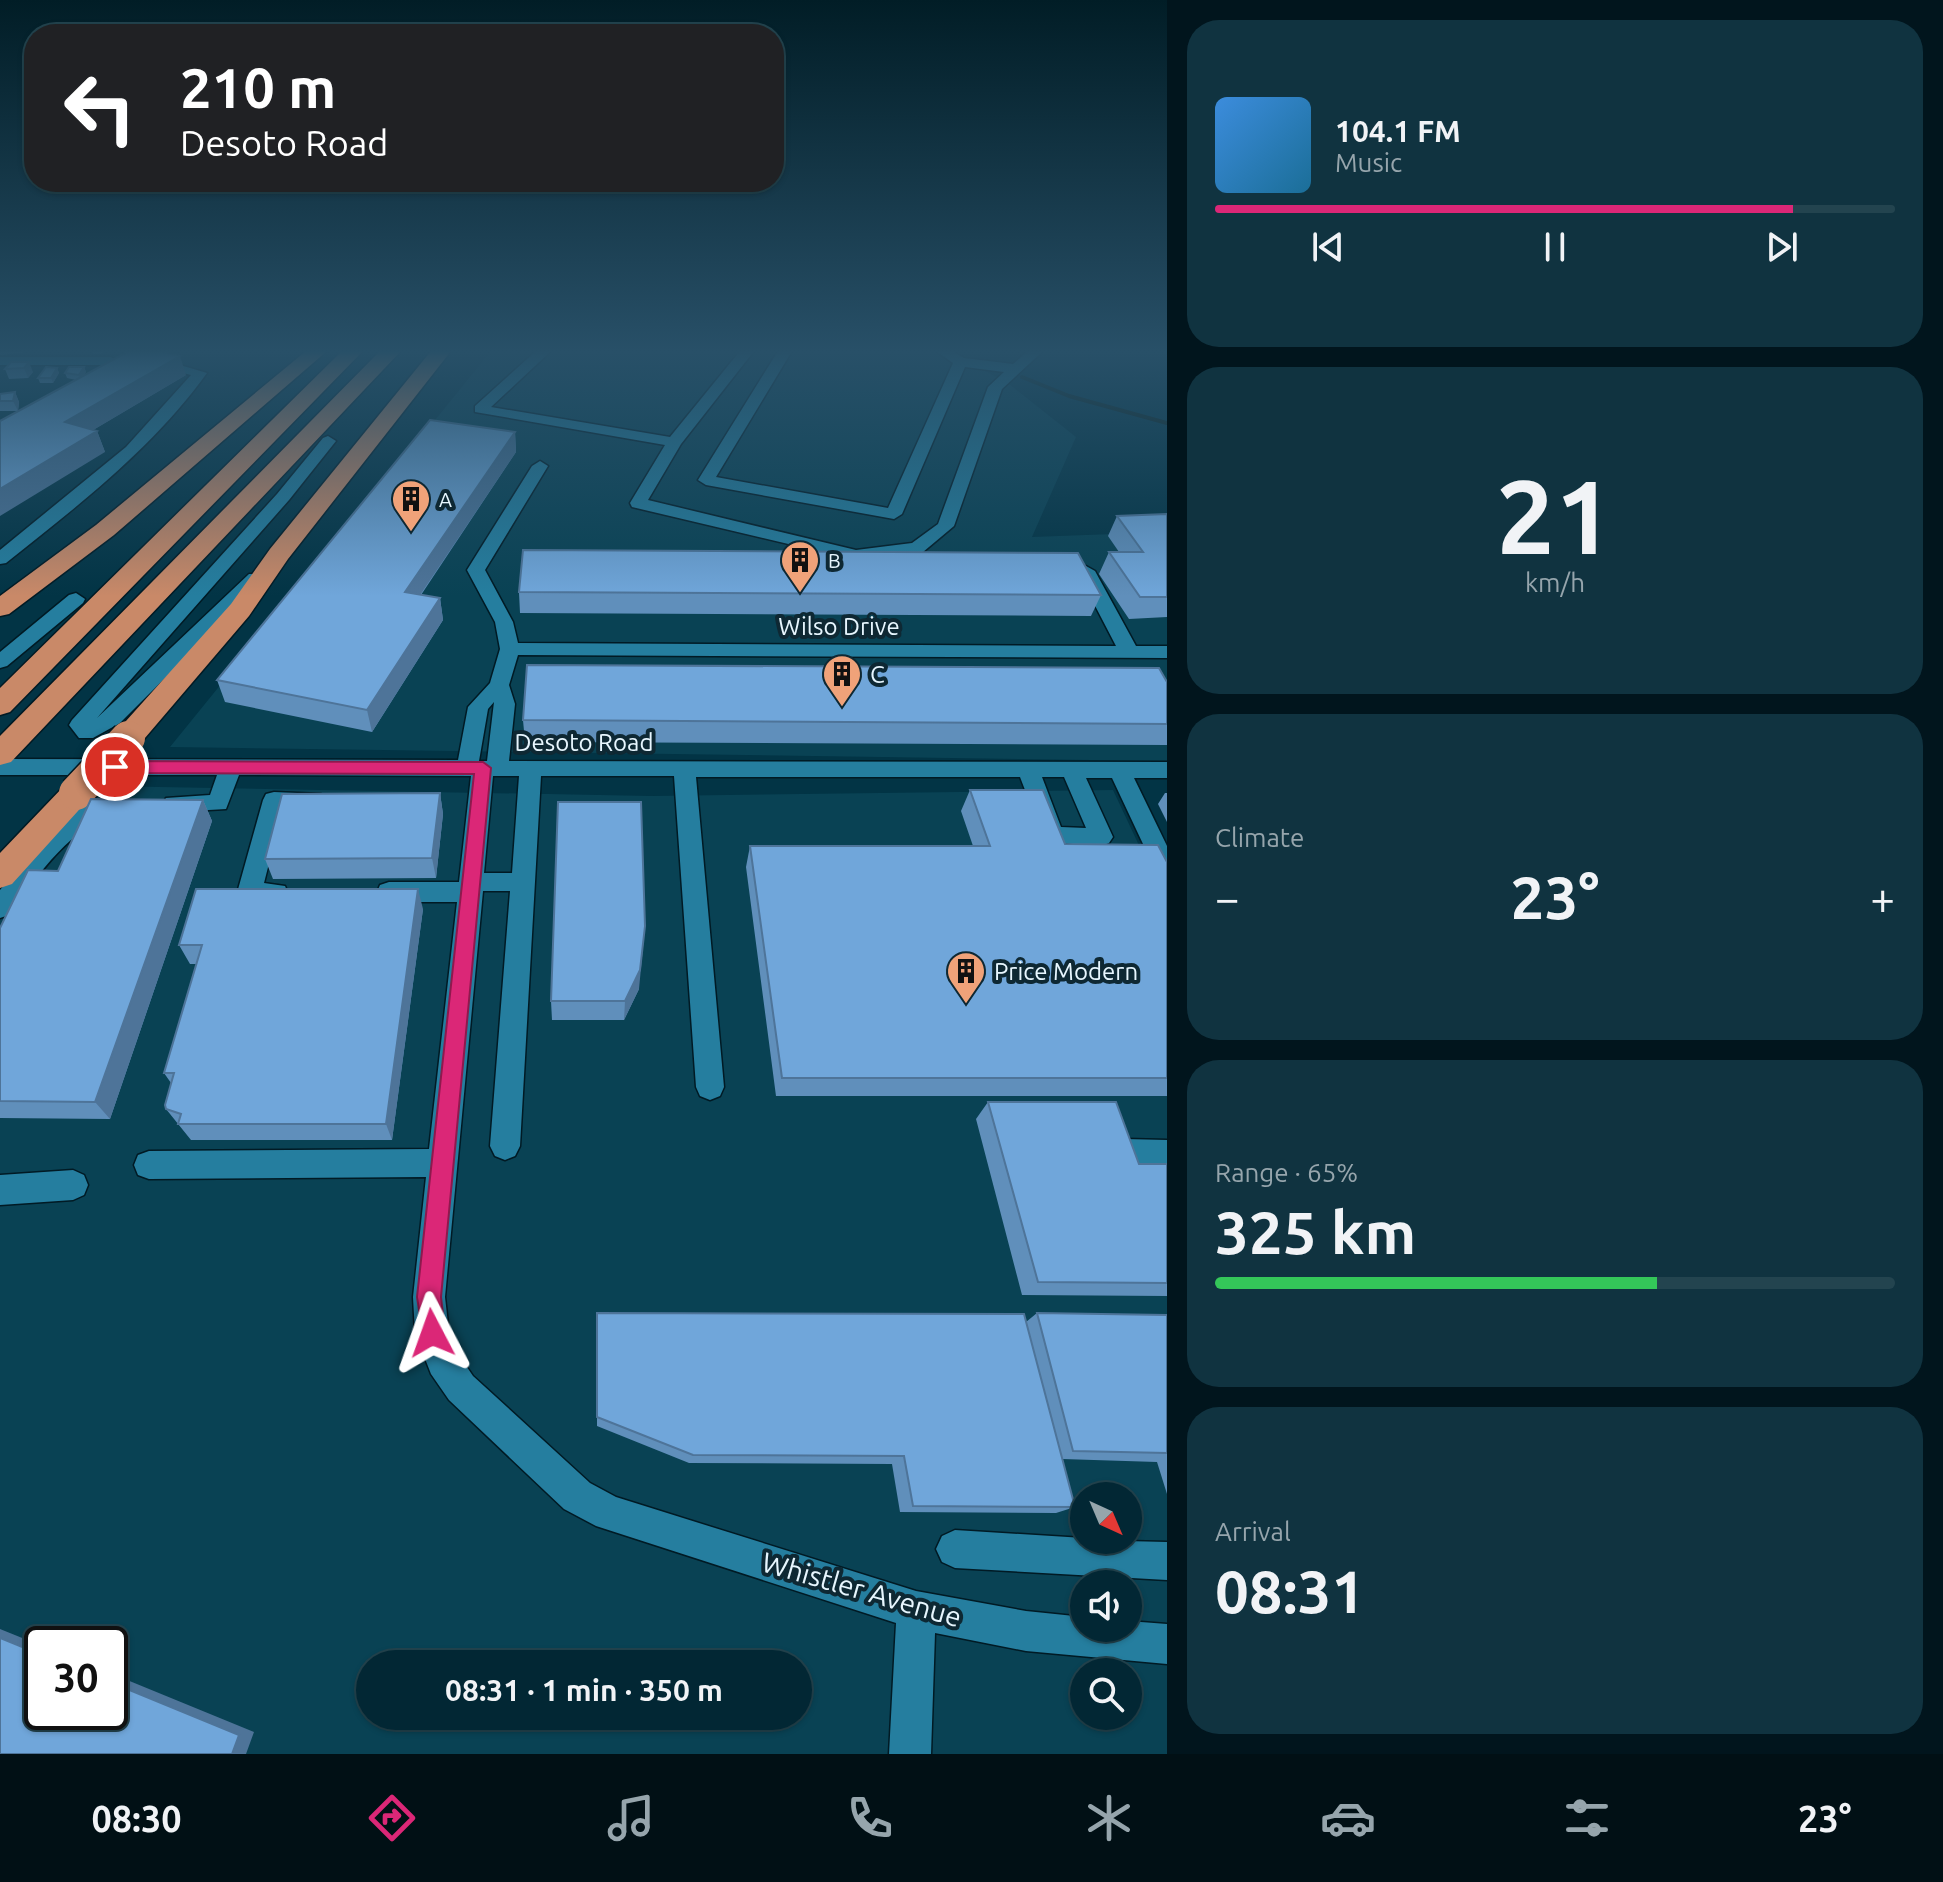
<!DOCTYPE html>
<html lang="en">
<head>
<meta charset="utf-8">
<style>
  :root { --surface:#022734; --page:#103340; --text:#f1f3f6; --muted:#96a5ac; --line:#23444f; --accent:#db2777 }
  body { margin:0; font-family:Ubuntu,sans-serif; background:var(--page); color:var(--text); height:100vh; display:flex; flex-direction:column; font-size:30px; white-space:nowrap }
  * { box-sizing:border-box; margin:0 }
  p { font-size:26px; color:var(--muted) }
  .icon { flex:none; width:44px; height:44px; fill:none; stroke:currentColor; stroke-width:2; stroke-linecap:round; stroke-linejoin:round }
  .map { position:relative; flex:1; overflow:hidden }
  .side { display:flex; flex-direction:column; gap:20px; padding:20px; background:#01151d; width:776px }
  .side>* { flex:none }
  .hud { position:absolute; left:24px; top:24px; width:760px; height:168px; border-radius:32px; box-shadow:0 2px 6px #0004,0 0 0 2px var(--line); background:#202124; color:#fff; overflow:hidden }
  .needle { width:52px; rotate:136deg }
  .buttons { position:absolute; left:1070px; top:1482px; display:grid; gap:16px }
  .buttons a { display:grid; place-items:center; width:72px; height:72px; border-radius:50%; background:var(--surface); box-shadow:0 2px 6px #0004,0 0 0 2px var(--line); font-size:40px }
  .speed { position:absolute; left:24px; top:1626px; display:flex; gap:16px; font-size:40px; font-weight:700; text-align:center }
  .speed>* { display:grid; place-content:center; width:104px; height:104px; border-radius:50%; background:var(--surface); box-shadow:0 2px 6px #0004,0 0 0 2px var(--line); line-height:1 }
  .speed .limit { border:4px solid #111; border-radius:12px; background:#fff; color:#111 }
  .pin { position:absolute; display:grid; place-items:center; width:68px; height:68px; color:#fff; margin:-34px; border:4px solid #fff; border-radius:50%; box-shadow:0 2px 8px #0007 }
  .me { position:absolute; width:88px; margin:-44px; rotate:356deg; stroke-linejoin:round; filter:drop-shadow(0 0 6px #0008) }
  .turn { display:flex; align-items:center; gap:28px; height:168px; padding:0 24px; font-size:36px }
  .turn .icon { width:104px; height:104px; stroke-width:2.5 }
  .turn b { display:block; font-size:56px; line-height:68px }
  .big { font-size:60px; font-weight:700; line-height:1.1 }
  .side .widget { flex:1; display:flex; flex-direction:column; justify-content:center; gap:12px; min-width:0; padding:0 28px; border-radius:32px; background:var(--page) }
  .side .dial { align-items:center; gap:0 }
  .dial b { font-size:104px; line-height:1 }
  .song { display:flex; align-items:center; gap:24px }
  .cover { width:96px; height:96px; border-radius:12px; background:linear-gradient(135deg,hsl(210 70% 55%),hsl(200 70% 35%)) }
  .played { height:8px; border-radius:4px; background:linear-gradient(90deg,var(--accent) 85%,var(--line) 85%) }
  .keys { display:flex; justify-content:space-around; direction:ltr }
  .heat { display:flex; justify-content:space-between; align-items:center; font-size:44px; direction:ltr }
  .charge { height:12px; border-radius:6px; background:linear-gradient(90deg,#34c759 65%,var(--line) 0) }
  .trip { position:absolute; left:356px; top:1650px; width:456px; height:80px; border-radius:40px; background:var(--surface); box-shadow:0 2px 6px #0004,0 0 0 2px var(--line); font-weight:700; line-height:80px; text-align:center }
  .menu { display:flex; height:128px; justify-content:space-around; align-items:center; background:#011015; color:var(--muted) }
  .menu .icon { width:56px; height:56px }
  .menu .active { color:var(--accent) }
  .menu b { font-size:36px; color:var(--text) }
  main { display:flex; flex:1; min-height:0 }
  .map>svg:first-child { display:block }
  .built { fill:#094254; fill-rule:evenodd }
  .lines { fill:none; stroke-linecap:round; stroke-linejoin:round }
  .stream { stroke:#091b15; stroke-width:4 }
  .minor-casing { stroke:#011a24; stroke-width:3 }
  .highway-casing { stroke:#011a24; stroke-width:3 }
  .minor { fill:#257e9f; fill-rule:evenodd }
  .highway { fill:#c98968; fill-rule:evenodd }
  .highway-bridge-casing { stroke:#011a24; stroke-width:37; stroke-linecap:butt }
  .highway-bridge { stroke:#c98968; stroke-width:34 }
  .wall { fill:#608fbb }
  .shaded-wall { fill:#4e7499 }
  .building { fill:#70a6da; stroke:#4e7499; stroke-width:2 }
  .route { fill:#db2777; stroke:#8e194d; stroke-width:2 }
  .labels { text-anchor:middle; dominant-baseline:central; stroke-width:8; stroke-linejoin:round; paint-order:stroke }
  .far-poi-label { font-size:20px; fill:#e7f6fe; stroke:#0e2833; text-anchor:start }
  .street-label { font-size:24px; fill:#e7f6fe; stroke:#0e2833 }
  .poi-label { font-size:24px; fill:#e7f6fe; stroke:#0e2833; text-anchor:start }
  .near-street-label { font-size:28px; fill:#e7f6fe; stroke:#0e2833 }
</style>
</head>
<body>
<main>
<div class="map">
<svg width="1167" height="1754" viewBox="0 0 1167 1754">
  <rect width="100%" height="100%" fill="#023445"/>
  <path class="built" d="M491,351H949L1009,384L1076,437L1032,537L1167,532V761L170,747Z
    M105,786L652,796L1113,790L1167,905V1754H0V904ZM1084,1496H1128V1540H1084ZM1084,1584H1128V1628H1084ZM42,1644H110V1712H42ZM370,1664H798V1716H370ZM1084,1672H1128V1716H1084Z"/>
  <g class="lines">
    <path class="stream" d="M1022,377L1069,396L1167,423"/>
    <defs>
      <path id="minor" d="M536,351H551L491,407L670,437L740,351H754L681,444L648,500L856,550L912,543L938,524L988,387L1004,372L965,367L902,514L894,519L706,485L698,480L778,351H792L716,477L888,508L953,363L936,351H952L964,358L1013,364L1028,351H1043L1002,389L954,526L923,552L856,560L632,507L630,503L665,445L475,412V406Z
        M0,357H111L118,361L111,365H0Z
        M153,357L207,373C152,449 79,505 6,563L0,564V550L126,447L191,375L148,364L146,361Z
        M328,436L336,441L289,500L97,718L249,574H261L264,578L261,582L120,723L93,738H79L69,725L72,720L277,494L323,438Z
        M540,461L548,466L485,570L513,622L518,643L1116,646L1077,571L1086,566L1095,571L1136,646H1167V658L518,655L509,685L515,704L509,761L1167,762V778H1134L1167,846V880L1159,878L1112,778H1086L1113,837L1109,843L1101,846L1045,842L1020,777H696L724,1087L720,1096L710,1100L700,1096L696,1087L674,776H541L520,1146L515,1156L505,1160L495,1156L490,1146L510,891H483L445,1297L449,1333L456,1351L473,1376L590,1483L616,1497L916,1591L1026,1611L1084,1617V1628H1128V1621L1167,1624V1664L1026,1651L935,1633L931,1754H889L896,1623L596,1526L564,1509L449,1400L431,1374L415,1333L413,1297L426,1177L149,1179L138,1175L134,1165L138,1155L149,1151L429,1149L457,902H389L380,899L377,892L380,885L389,882H459L471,776L239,775L226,809L174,812L166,810L163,804L166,798L210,795L217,775H0V759L458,760L468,707L490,683L500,649L495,622L467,570L532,466ZM494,702L487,761H479L488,709ZM493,776H519L512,873H484ZM1042,777H1064L1086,828L1061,827Z
        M76,593L85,599L83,603L7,666L0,668V652L69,595Z
        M274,792L321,794L324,800L321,806L283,808L264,883L285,886L288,893L285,900C271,904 254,904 240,900L237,893L263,800L266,794Z
        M114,797L122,799L125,805L122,811C70,827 40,872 9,915L0,918V890L42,839L74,811L91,802Z
        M1125,1139L1167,1140V1168L1125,1167L1115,1163L1110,1153L1115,1143Z
        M73,1170L84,1175L88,1185L84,1195L73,1200L0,1205V1175Z
        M955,1530L1084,1538V1540L1167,1542V1580L955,1568L942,1562L936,1549L942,1536Z"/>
      <path id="highway" d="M306,351H327L114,535L9,614L0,616V596L96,525Z
        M342,351H363L10,712L0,715V688Z
        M380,351H401L11,762L0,765V736Z
        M431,351H451L288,559L249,616L139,745L128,748L117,745L113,738L117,731L231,604L270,549Z
        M76,782L87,785L92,793L87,801L12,884L0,888V853L65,785Z"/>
    </defs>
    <use href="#minor" class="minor-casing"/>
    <use href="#highway" class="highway-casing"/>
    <use href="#minor" class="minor"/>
    <use href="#highway" class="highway"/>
    <defs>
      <path id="highway-bridge" d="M76,793L128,738"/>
    </defs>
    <use href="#highway-bridge" class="highway-bridge-casing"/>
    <use href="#highway-bridge" class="highway-bridge"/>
  </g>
  <path class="wall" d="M0,351H24L22,353L0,355Z
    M92,351H104L101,354H93Z
    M11,362L33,372L28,378L9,379L5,369Z
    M84,367L86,372L84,375H186L93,430L97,431L105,452L17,411H0V394L15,392L19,402L18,411L76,380L67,378L65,373Z
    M57,368L59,373L53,383H40L38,378Z
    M515,432L516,452L421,595L440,598L443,620L372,732L225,702L217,680Z
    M1167,514V617L1129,619L1099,574L1109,552H1119L1108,536L1117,516Z
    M519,592L1101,595L1091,616L520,613Z
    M1167,682V745L525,742L523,720Z
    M970,790L1065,844L1167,862V1096H776L746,867L750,846H973L961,811Z
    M440,793L443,814L436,878L273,879L265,859Z
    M1165,793H1167V822L1158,804Z
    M203,800L212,821L110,1119L0,1118V928L58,871Z
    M423,909L392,1140H191L166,1109L171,1083L164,1073L197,964H190L179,945Z
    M639,989L624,1020H552L551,1001Z
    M988,1102L1139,1164H1167V1296L1022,1295L976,1119Z
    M1037,1313L1167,1315V1494L1157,1462L1062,1459L1075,1507L1056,1513L900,1512L892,1464L689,1463L597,1426V1325L1026,1322Z"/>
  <path class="shaded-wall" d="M180,356L186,375L73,442L65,422Z
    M29,362L33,372L28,378L24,368Z
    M84,367L86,372L80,380L79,375Z
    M57,368L59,373L53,383L51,378Z
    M15,392L19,402L18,411L13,401Z
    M97,431L105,452L0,516V489Z
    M515,432L516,452L408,613L405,592Z
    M440,598L443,620L372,732L367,710Z
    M440,793L443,814L436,878L432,858Z
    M203,800L212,821L110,1119L95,1102Z
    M418,889L423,909L392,1140L386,1124Z
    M645,926L639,989L624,1020L625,1001Z
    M0,1629L42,1646V1655L0,1638Z
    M110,1673L254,1732L246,1754H232L110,1682Z"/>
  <path class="building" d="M129,351H160L180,356L65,422L97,431L0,489V421Z
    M11,362H29L24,368L5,369Z
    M46,367L57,368L51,378H38Z
    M69,367H84L79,375L65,373Z
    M15,392L13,401H0V394Z
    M430,420L515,432L405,592L440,598L367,710L217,680Z
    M1167,514V597H1140L1109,552H1143L1117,516Z
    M523,550L1078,553L1101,595L519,592Z
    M527,665L1159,668L1167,682V724L523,720Z
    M970,790H1043L1065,844L1158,845L1167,862V1078H782L750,846H990Z
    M440,793L432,858L265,859L282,794Z
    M91,799L203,800L95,1102L0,1101V928L28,870L58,871Z
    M558,802H641L645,926L640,970L625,1001H551Z
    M196,889H418L386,1124H178L181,1114L166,1109L165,1105L174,1073H164L202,945H179Z
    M988,1102H1116L1139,1164H1167V1283L1038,1282Z
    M597,1313L1024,1314L1075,1507L913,1506L904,1456L693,1455L597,1417Z
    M1037,1313L1167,1315V1453L1073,1451Z
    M0,1638L42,1655V1712H110V1682L239,1735L232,1754H0Z"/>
  <linearGradient id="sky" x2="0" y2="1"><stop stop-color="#011d26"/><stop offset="0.59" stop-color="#285068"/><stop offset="1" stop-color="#285068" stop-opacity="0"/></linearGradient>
  <rect width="1167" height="596" fill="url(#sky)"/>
  <path class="route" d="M115,761L483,762L491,768L441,1297L445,1333L441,1342L432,1346L424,1342L417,1297L474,774L115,773L107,767Z"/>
  <defs>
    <symbol id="building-pin" viewBox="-11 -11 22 30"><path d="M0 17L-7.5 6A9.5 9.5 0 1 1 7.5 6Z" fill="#f0a279" stroke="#0e2833"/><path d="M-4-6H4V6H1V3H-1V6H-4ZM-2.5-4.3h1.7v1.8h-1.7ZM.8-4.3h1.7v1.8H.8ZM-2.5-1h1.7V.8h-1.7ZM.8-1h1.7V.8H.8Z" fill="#111"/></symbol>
  </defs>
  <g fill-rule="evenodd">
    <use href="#building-pin" x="389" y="477" width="44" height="60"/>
    <use href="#building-pin" x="778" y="538" width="44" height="60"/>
    <use href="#building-pin" x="820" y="652" width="44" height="60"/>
    <use href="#building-pin" x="944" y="949" width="44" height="60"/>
  </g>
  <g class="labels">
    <g class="far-poi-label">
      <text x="439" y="499">A</text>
      <text x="828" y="560">B</text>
    </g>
    <g class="street-label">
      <text x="839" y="626">Wilso Drive</text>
      <text x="584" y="742">Desoto Road</text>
    </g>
    <g class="poi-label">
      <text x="870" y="674">C</text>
      <text x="994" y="971">Price Modern</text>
    </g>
    <g class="near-street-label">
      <text transform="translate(862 1589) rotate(16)">Whistler Avenue</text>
    </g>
  </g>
</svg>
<div class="buttons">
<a><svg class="needle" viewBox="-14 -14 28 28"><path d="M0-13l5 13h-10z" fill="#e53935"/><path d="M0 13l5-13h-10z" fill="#96a5ac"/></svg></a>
<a><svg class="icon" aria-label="sound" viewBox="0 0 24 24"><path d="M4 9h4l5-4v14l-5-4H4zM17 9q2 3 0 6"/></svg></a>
<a><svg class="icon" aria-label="search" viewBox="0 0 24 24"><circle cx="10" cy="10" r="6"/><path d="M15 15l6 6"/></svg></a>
</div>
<div class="speed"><div class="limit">30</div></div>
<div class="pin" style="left:115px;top:767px;background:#d93025"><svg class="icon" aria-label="arrive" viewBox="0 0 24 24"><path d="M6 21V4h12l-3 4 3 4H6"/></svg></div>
<svg class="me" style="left:432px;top:1333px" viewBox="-20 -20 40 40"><path d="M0-17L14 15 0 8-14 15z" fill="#db2777" stroke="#fff" stroke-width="4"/></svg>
<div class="trip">08:31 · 1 min · 350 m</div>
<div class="hud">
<div class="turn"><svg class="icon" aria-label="left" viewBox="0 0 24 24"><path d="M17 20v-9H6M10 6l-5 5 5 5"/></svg><div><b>210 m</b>Desoto Road</div></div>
</div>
</div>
<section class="side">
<div class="widget">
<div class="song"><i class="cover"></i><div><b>104.1 FM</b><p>Music</p></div></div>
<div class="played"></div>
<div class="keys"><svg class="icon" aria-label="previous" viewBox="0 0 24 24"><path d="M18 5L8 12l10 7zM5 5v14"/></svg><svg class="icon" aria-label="pause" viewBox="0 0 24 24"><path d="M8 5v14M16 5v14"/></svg><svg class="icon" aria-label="next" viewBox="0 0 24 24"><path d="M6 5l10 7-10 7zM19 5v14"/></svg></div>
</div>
<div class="widget dial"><b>21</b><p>km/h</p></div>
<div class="widget"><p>Climate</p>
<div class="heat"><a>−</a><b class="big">23°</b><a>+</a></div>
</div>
<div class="widget"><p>Range · 65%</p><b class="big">325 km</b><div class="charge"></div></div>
<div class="widget"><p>Arrival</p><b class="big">08:31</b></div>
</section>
</main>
<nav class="menu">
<b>08:30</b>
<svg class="icon active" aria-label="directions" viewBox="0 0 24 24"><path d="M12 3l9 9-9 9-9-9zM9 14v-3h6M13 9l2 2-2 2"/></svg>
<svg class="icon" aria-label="music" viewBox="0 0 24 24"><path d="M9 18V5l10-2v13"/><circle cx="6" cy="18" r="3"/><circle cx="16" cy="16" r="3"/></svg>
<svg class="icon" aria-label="phone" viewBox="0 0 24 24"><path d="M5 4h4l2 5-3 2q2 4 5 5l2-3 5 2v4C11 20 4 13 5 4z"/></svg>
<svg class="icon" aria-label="climate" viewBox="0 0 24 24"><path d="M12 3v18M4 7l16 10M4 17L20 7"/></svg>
<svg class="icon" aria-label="car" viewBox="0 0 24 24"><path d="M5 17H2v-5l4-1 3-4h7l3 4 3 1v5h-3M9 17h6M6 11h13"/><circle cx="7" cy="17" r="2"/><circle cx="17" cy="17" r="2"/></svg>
<svg class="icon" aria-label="filters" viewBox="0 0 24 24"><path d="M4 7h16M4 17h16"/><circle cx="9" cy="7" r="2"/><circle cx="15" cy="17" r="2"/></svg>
<b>23°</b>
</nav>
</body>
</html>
